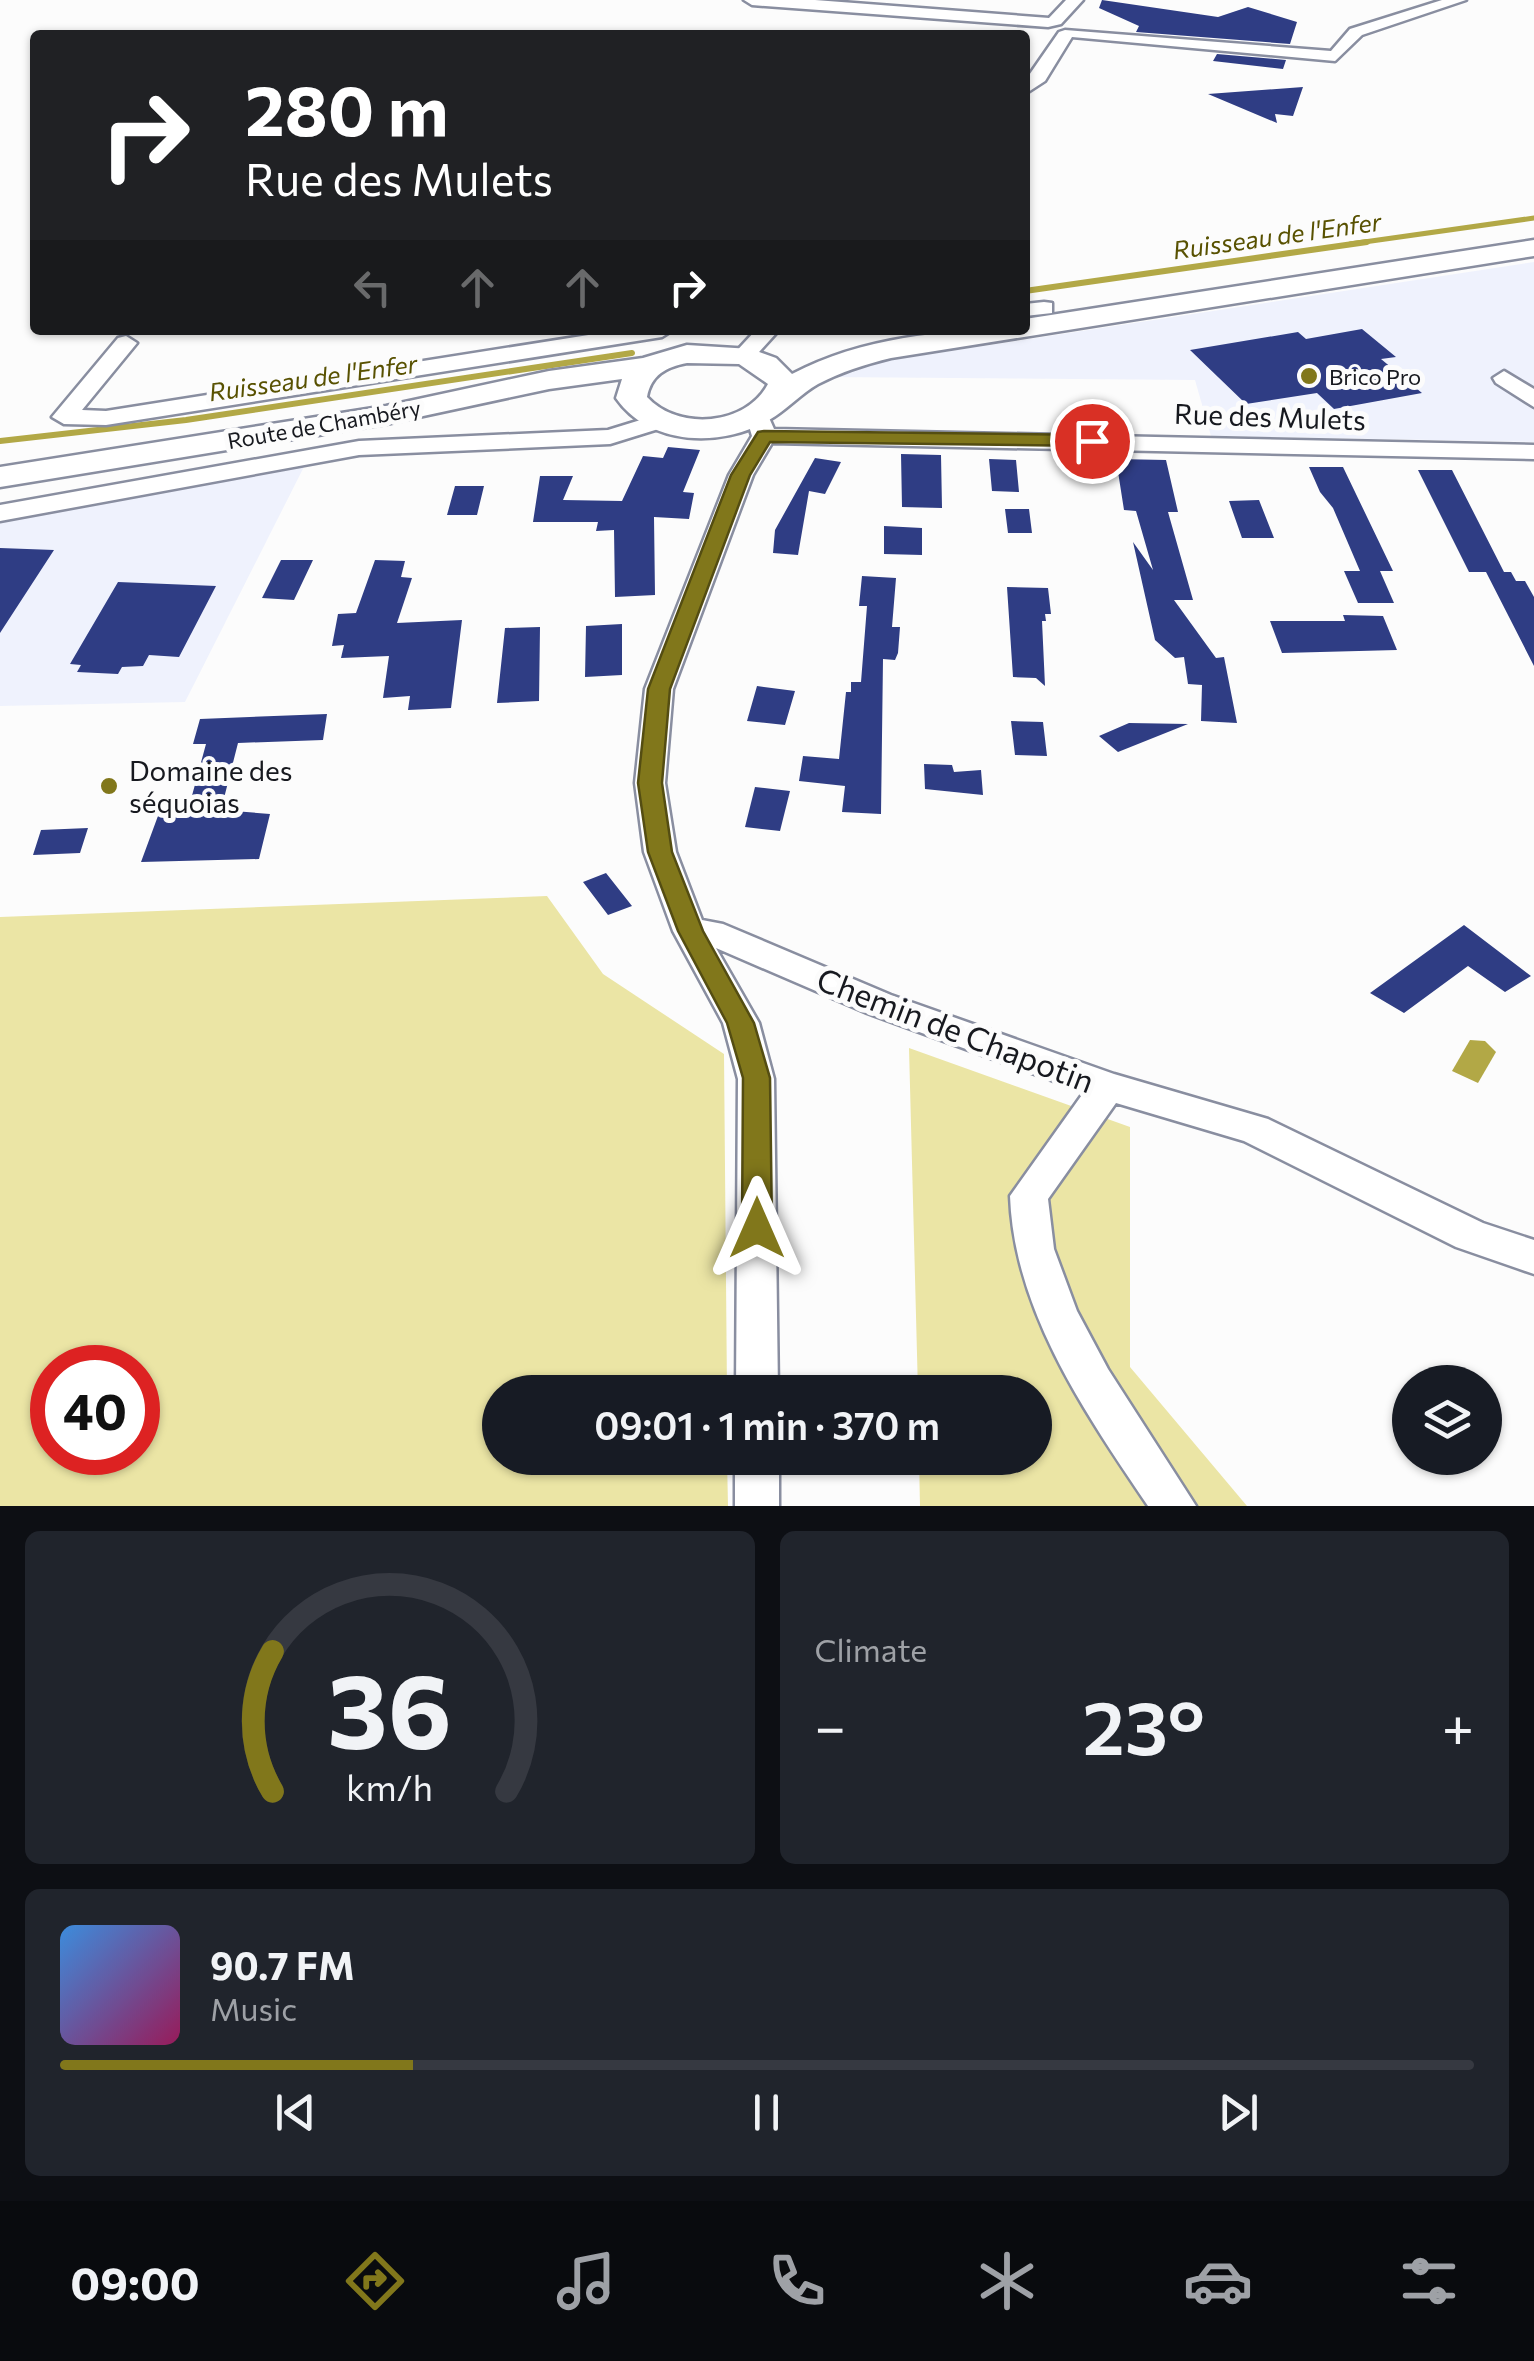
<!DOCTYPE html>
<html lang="en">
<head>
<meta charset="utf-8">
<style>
  :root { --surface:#171b24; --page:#20242c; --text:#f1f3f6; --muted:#9ea1a6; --line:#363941; --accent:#81771b }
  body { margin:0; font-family:Commissioner,sans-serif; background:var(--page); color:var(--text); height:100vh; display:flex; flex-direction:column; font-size:38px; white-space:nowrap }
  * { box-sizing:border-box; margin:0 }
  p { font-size:32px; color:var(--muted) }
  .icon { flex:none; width:55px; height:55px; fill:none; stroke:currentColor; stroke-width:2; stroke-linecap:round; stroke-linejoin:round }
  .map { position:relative; height:1506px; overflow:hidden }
  .side { display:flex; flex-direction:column; gap:25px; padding:25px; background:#0d0f14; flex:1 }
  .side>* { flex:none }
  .guide { position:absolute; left:30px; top:30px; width:1000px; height:305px; border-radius:10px; box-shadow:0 2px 8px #0004; background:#202124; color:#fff; overflow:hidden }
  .buttons { position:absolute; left:1392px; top:1365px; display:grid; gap:20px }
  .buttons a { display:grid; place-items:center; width:110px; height:110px; border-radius:50%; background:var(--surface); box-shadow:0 2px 8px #0004; font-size:50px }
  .speed { position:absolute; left:30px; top:1345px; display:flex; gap:20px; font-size:50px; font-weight:700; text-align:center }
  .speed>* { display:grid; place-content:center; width:130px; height:130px; border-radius:50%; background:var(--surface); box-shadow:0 2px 8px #0004; line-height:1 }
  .speed .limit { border:15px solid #d22; background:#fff; color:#111 }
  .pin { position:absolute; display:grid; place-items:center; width:85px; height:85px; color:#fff; margin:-42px; border:5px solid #fff; border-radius:50%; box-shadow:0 2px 10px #0007 }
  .me { position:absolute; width:110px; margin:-55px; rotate:0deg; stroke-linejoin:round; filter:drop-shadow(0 0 8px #0008) }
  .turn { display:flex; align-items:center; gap:35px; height:210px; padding:0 50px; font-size:45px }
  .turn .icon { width:130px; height:130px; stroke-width:2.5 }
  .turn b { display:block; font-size:70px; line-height:85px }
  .lanes { display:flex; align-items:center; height:95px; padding:0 50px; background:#0003; justify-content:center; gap:50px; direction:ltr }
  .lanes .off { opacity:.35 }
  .big { font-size:75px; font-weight:600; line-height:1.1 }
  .side .tile { flex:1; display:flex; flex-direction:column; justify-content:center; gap:15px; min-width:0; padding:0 35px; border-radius:15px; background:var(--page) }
  .side .dial { align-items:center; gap:0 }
  .dial svg { height:260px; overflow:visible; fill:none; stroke:var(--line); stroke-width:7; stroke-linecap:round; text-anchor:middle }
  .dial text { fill:var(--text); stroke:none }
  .song { display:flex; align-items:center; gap:30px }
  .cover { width:120px; height:120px; border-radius:15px; background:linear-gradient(135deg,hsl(210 70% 55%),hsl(330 70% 35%)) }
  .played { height:10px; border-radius:5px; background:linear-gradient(90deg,var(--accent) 25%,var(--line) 25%) }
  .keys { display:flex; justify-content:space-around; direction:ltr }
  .heat { display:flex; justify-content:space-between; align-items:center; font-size:55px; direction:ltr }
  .side .tiles { flex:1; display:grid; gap:25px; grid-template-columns:1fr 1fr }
  .tile:last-child { grid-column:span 2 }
  .trip { position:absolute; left:482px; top:1375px; width:570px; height:100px; border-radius:50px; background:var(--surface); box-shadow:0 2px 8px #0004; font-weight:600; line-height:100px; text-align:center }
  .tab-bar { display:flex; height:160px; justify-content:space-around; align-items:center; background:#090b0e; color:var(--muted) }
  .tab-bar .icon { width:70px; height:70px }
  .tab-bar .current { color:var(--accent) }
  .tab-bar b { font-size:45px; color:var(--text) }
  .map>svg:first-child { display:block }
  .built { fill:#eff2fd }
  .green { fill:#ebe5a5; fill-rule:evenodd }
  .water { fill:#b2a846 }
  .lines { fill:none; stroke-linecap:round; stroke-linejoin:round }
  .stream-far1 { stroke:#b2a846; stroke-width:5 }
  .stream { stroke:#b2a846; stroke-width:6 }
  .building { fill:#2f3d84 }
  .minor-casing { stroke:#898ea0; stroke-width:5 }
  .major-casing { stroke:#898ea0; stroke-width:5 }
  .minor { fill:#fff; fill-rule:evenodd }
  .major { fill:#fff; fill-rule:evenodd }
  .route { fill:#81771b; stroke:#544d12; stroke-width:2.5 }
  .poi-dot { fill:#81771b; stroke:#fcfcfc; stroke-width:4 }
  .labels { text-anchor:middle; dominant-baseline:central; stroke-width:10; stroke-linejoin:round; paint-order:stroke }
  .far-poi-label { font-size:22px; fill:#17191f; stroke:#fcfcfc; text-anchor:start }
  .far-street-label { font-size:22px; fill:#17191f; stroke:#fcfcfc }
  .far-water-label { font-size:25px; font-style:italic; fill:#585101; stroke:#fcfcfc }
  .street-label { font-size:28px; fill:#17191f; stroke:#fcfcfc }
  .poi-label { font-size:28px; fill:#17191f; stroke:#fcfcfc; text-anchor:start }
  .near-street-label { font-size:32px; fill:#17191f; stroke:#fcfcfc }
</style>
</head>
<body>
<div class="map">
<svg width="1534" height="1506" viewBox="0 0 1534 1506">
  <rect width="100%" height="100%" fill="#fcfcfc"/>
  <path class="built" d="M1534,262V442L1211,436L1195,380L825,377L852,366Z
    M312,451L185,702L0,706V504Z"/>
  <path class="green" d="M547,896L603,974L724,1054L727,1392H500V1458H727L728,1506H0V917ZM52,1368H138V1452H52Z
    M909,1048L1130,1127V1367L1247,1506H920L919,1458H1035V1392H918Z"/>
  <path class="water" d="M1470,1040L1485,1041L1496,1052L1478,1083L1452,1071Z"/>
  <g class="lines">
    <path class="stream-far1" d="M1350,244L1534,218"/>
    <path class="stream" d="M1025,291L1367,242
      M0,441L186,420L632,353"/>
  </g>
  <path class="building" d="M1102,0L1218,17L1248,7L1297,22L1290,44L1136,32L1139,26L1099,8Z
    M1217,54L1286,60L1283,69L1213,61Z
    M1303,87L1293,116L1275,114L1277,123L1208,94Z
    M1362,329L1396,357L1381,359L1422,393L1334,409L1317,393L1246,404L1190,350L1298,332L1306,339Z
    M668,447L700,450L683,492L694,493L689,519L654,517L655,595L615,597L614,530L596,531L598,522H533L540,476H573L563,500L622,501L643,456L663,458Z
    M901,454L941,455L942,508L902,507Z
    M815,458L841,462L825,494L809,491L798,555L773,553L775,530Z
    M989,459L1016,460L1019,492L992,491Z
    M1116,459L1166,460L1178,512H1168L1193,600H1174L1216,658L1224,657L1237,723L1201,721L1202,685L1188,684L1184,657L1175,658L1155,640L1133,542L1153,570L1136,511L1124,510Z
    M1309,467H1343L1393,571H1360L1333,508L1320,492Z
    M1418,470H1452L1504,572H1469Z
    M455,486H484L477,515H447Z
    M1259,500L1274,538H1242L1229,501Z
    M1005,509H1029L1032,533H1008Z
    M884,526L922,528V555L884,554Z
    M0,548L54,550L0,633Z
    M281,560H313L294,600L262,598Z
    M375,560L405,561L401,577L412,578L397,623L462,620L451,708L408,710L410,696L383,698L389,656L341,658L344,645L332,646L338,614L356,613Z
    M1344,571H1380L1394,603H1358Z
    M1486,572H1511L1516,581H1525L1534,597V666Z
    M862,576L896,578L892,627H900L898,653L895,660L883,659L881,814L842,812L845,786L799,781L803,756L839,759L846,692H851V682H861L867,606H859Z
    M118,582L216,586L179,657L149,655L143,666L122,667L118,674L77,672L81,665L70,664Z
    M1007,587L1048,588L1051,614H1045L1046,621H1042L1045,686L1036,678L1013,677Z
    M1343,615L1383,616L1397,650L1282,653L1270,621H1345Z
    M622,624V675L585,677L586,626Z
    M540,627L539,701L497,703L505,628Z
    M757,686L795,691L785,725L747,721Z
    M327,714L323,740L238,743L221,810L270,814L259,859L141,862L162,805L190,803L206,744H193L200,719Z
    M1011,721L1043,722L1047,756L1015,755Z
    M1129,723L1188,724L1118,752L1099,736Z
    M924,764L952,765L954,772L981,770L983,795L925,789Z
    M755,787L790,791L780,831L745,827Z
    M88,828L80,853L33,855L41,830Z
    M606,873L632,906L608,915L583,882Z
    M1464,925L1531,976L1505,992L1468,966L1404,1013L1370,993Z"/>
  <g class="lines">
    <defs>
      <path id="minor" d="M744,0H815L1049,18L1066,0H1083L1061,24L1048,27L752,5Z
        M1442,0H1466L1362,35L1335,61L1072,37L1045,81L1025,94V81L1059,32L1065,30L1331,51L1350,29Z
        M1044,302L1052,303V313L1025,316V304Z
        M620,330H673L662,337L106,425L64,424L52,417L118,338L126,336L137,343L82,410L106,411Z
        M756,330H779L750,362H734L731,357Z
        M1504,371L1534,389V407L1496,383L1493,378Z
        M758,409L766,411L774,429L1534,445V459L772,443L753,475L673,689L665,783L676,852L702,920L723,924L891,995L1114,1074L1268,1119L1483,1223L1534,1240V1274L1456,1247L1244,1141L1116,1103L1048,1199L1054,1249L1077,1311L1108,1369L1196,1506H1148C1086,1414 1014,1311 1010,1196L1084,1092L867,1013L716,948L759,1023L774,1079L778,1392H736L738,1079L723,1023L673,931L644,852L635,783L645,689L729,475L752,436L746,416Z
        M660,414L672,421L668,426L610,444L359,455L0,521V505L359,441L608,430Z
        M735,1458H779V1506H735Z"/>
      <path id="major" d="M1534,240V256L891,358C866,364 841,372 818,384C800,394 787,410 769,420C722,448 649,446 616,398L622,379L549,389L386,424L0,487V467L386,406L549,371L643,358L687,345L751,349L776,358L792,374C865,336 945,330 1025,330V319ZM687,363L739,364L768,384C746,426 678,431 647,397C651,375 666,367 687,363Z"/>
    </defs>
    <use href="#minor" class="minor-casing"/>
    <use href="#major" class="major-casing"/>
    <use href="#minor" class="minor"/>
    <use href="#major" class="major"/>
  </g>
  <path class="route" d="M764,431L1092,435L1101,441L1092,446L770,442L750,475L670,689L662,783L672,852L703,931L754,1023L770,1078L772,1228L767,1237L757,1241L747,1237L742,1228L743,1078L727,1023L678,931L648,852L638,783L648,689L731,475L758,432Z"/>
  <g class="poi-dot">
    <circle cx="1309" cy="376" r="10"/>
    <circle cx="109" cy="786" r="10"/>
  </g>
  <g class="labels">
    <g class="far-poi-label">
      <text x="1329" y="376">Brico Pro</text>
    </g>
    <g class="far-street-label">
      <text transform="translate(324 424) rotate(-10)">Route de Chambéry</text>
    </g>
    <g class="far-water-label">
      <text transform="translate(1277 235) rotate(-8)">Ruisseau de l'Enfer</text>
      <text transform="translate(313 377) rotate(-8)">Ruisseau de l'Enfer</text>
    </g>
    <g class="street-label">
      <text transform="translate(1270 416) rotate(2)">Rue des Mulets</text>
    </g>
    <g class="poi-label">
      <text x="129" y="770">Domaine des<tspan x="129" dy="32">séquoias</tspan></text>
    </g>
    <g class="near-street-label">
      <text transform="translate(956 1029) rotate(21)">Chemin de Chapotin</text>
    </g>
  </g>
</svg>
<div class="buttons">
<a><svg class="icon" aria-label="layers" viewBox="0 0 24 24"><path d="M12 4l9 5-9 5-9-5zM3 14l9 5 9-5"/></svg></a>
</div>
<div class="speed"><div class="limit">40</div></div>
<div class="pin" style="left:1092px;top:441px;background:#d93025"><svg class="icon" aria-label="arrive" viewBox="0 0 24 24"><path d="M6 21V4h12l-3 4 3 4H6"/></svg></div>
<svg class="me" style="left:757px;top:1228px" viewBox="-20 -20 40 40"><path d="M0-17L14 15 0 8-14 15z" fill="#81771b" stroke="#fff" stroke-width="4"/></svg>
<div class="trip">09:01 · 1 min · 370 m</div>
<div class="guide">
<div class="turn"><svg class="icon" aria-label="right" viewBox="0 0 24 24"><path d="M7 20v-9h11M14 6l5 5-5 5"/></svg><div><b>280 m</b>Rue des Mulets</div></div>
<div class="lanes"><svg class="icon off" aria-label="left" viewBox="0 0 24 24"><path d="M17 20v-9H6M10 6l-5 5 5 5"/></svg><svg class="icon off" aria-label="ahead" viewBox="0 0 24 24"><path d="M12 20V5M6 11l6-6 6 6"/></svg><svg class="icon off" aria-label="ahead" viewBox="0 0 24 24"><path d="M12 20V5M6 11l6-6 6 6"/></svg><svg class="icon" aria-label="right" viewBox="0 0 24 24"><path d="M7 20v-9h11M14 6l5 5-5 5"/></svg></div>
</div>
</div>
<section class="side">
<div class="tiles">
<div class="tile dial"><svg viewBox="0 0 100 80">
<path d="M14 69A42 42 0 1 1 86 69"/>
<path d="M14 69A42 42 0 0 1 14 26" stroke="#81771b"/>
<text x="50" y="56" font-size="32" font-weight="700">36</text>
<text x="50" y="72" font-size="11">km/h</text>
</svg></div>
<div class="tile"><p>Climate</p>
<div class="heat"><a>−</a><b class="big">23°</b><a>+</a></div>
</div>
<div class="tile">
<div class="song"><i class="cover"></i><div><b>90.7 FM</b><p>Music</p></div></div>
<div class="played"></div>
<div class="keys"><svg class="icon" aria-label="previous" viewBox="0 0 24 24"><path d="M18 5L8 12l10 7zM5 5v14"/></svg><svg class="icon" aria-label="pause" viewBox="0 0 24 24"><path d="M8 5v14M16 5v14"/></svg><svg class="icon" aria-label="next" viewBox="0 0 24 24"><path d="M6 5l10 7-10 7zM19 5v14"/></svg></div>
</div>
</div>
</section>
<nav class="tab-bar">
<b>09:00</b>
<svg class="icon current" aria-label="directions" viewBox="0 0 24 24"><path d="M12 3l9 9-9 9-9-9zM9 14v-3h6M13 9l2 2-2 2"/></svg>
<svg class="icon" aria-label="music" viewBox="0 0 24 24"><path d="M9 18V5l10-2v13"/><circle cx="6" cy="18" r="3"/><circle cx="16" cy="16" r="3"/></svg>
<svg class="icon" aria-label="phone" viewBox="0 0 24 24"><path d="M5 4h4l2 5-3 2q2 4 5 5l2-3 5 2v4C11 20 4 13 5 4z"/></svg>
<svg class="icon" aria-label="climate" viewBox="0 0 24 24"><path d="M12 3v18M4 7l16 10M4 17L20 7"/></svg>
<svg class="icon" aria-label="car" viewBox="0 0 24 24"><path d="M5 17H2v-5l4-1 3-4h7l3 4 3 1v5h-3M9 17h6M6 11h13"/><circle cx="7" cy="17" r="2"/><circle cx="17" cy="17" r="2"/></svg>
<svg class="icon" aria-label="filters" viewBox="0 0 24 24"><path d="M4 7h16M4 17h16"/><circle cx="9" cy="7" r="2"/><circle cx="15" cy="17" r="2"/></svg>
</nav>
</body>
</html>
